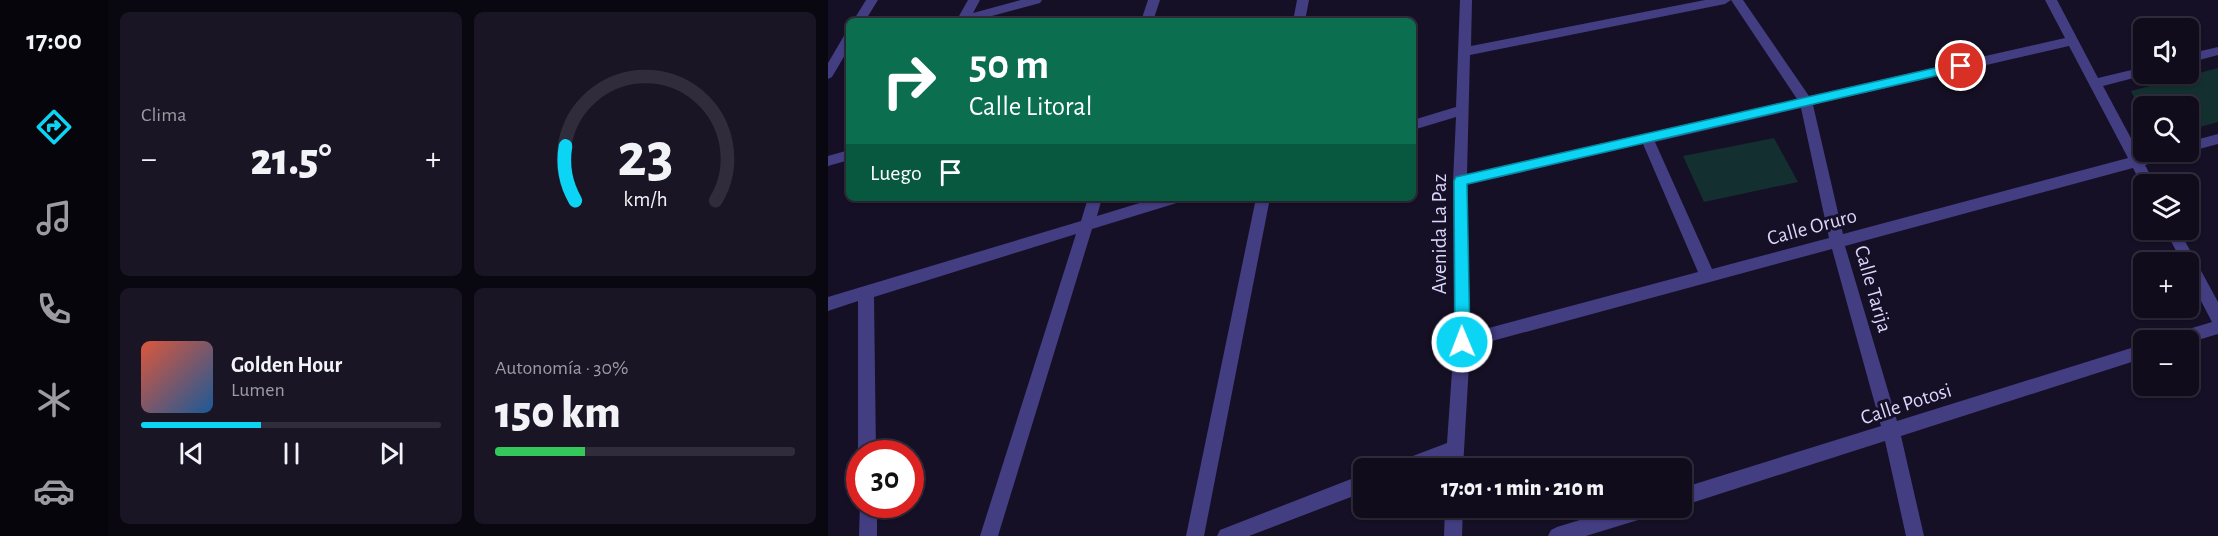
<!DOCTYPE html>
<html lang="es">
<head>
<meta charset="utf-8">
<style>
  :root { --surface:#100c1c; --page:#191525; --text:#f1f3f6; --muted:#9c9ba3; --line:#302c3b; --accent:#0bd4f4 }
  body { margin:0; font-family:"Alegreya Sans",sans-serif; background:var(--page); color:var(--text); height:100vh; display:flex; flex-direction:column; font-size:22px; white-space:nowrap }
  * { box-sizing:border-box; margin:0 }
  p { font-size:20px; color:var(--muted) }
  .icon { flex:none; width:33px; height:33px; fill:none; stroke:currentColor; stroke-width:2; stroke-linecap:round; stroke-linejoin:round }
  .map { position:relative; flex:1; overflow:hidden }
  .sheet { display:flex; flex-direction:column; gap:12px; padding:12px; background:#09070f; width:720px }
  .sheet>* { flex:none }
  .guide { position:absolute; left:18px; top:18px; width:570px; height:183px; border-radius:9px; box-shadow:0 2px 4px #0004,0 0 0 2px var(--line); background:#0b6e4f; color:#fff; overflow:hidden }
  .buttons { position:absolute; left:1305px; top:18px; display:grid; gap:12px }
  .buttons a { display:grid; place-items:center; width:66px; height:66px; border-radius:9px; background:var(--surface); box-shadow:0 2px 4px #0004,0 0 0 2px var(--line); font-size:30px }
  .speed { position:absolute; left:18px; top:440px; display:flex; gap:12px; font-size:30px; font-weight:700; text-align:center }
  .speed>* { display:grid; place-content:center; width:78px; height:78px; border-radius:50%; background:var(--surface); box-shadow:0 2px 4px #0004,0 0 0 2px var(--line); line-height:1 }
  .speed .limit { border:9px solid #d22; background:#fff; color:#111 }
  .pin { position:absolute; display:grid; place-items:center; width:51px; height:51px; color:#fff; margin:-26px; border:3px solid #fff; border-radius:50%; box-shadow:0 2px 6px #0007 }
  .me { position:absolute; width:66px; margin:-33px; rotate:359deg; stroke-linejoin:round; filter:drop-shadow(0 0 4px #0008) }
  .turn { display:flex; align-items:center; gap:21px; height:126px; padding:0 24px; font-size:27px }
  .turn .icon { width:78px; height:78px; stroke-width:2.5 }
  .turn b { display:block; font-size:42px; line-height:51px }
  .then { display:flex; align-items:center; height:57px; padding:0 24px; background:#0003; gap:12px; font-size:22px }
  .big { font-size:45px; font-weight:800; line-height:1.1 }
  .sheet .card { flex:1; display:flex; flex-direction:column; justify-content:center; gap:9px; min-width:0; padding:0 21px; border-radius:9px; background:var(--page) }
  .sheet .dial { align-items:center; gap:0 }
  .dial svg { height:156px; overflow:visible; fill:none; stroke:var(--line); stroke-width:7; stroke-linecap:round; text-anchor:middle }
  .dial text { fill:var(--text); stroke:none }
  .song { display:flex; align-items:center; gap:18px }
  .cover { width:72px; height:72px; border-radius:9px; background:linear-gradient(135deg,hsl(10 70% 55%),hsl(210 70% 35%)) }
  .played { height:6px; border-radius:3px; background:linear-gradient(90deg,var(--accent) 40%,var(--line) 40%) }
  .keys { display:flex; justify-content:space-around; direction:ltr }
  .heat { display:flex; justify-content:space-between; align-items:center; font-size:33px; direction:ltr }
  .charge { height:9px; border-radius:4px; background:linear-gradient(90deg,#34c759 30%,var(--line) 0) }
  .sheet .tiles { flex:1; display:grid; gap:12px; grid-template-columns:repeat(2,1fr) }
  .trip { position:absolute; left:525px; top:458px; width:339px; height:60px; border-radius:9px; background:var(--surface); box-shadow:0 2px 4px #0004,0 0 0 2px var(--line); font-weight:800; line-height:60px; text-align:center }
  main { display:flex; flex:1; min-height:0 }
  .tabs { display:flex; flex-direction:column; width:108px; justify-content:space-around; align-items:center; background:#06050b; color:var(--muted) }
  .tabs .icon { width:42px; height:42px }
  .tabs .selected { color:var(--accent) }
  .tabs b { font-size:27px; color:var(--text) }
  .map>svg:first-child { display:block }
  .green { fill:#132f2f }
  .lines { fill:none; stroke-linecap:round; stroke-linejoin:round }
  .street { fill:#433d82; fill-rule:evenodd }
  .route { fill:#0bd4f4; stroke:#078a9f; stroke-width:1.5 }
  .labels { text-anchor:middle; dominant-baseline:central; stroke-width:6; stroke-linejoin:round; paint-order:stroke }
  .street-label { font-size:21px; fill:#dcd6fd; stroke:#151025 }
</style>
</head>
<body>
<main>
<nav class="tabs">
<b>17:00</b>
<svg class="icon selected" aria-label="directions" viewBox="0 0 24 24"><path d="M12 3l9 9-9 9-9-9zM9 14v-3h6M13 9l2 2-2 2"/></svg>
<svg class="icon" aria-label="music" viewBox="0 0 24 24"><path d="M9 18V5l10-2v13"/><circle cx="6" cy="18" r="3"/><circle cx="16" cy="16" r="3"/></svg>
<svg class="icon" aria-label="phone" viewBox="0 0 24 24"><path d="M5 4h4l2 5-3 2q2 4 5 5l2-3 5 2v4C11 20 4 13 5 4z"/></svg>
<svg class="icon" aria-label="climate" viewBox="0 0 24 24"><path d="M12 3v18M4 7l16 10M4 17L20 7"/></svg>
<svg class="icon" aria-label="car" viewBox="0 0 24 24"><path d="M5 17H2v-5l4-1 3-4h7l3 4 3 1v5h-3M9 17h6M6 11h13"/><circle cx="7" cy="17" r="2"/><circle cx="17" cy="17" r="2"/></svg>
</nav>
<section class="sheet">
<div class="tiles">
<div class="card"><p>Clima</p>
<div class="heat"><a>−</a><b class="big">21.5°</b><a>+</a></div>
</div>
<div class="card dial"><svg viewBox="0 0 100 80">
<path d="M14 69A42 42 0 1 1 86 69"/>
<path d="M14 69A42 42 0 0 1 9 41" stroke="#0bd4f4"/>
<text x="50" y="56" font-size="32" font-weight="700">23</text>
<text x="50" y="72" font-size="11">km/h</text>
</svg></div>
<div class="card">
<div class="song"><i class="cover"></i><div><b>Golden Hour</b><p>Lumen</p></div></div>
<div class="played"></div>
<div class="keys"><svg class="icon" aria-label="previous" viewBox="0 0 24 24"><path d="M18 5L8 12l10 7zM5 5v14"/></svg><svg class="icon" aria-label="pause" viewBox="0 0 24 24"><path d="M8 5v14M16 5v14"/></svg><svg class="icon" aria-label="next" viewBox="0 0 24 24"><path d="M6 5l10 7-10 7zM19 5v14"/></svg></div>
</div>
<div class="card"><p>Autonomía · 30%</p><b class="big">150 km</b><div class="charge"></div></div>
</div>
</section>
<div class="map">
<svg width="1390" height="536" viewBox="0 0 1390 536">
  <rect width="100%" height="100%" fill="#151025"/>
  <path class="green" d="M1390,68V122L1361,130L1360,106H1316L1315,117L1303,91Z
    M946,138L970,182L876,202L855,156Z"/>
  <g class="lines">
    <path class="street" d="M38,0H50L37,21H25Z
      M140,0H152L145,13L193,0H214L212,3L145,21H124L131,16Z
      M320,0H332L325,21H313Z
      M469,0H481L477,21H465Z
      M632,0H644L643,46L877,0H903L897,4L642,55L639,174L969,99L903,0H915L981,96L1237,38L1217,0H1229L1270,78L1316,67V74H1321L1275,86L1312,155L1326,152H1351L1349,156L1317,165L1327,184H1316L1315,188L1305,168L1017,246L1069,421L1316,344V358L1073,436L1096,536H1078L1057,441L854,506V488L1053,426L1004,249L642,347L635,468H617L618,460L597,468H566L569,462L619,443L626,342L625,181L628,117L585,130V120L628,107ZM1241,46L1300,158L1015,234L985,105ZM973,108L1001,238L884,269L827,142ZM815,144L870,272L642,333L639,185Z
      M21,33V48L4,77L0,79V63L17,34Z
      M1390,47V55L1360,63V54Z
      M1390,134V144L1360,152H1358H1360V142Z
      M21,150V160L0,166V156Z
      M260,198H274L269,216L328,198H354L352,202L264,229L170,536H152L248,234L46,297L48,453H32V456L30,453V301L0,311V297L253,221Z
      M428,198H442L376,536H358Z
      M1337,230H1351L1390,302V334L1360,343V340H1339L1341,335L1384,322L1360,276V262H1354Z
      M536,474V492L421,536H389L392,530Z
      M32,503L49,504V536H31Z
      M617,507H635L634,536H616Z
      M794,507H832L829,513L823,516L758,536H720L723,530L729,527Z"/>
  </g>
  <path class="route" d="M1133,62L1139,66L1137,69L639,184L642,342L639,347L634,349L629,347L627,342L626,181L628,177Z"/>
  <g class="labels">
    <g class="street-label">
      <text transform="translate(984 227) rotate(-15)">Calle Oruro</text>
      <text transform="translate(611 234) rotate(-90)">Avenida La Paz</text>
      <text transform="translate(1045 289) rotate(74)">Calle Tarija</text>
      <text transform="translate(1078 404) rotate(-18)">Calle Potosi</text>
    </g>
  </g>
</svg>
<div class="buttons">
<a><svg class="icon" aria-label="sound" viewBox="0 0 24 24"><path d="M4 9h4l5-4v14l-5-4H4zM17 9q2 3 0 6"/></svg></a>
<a><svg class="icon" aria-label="search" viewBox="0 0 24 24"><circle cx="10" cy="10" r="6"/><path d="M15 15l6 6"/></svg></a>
<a><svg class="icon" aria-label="layers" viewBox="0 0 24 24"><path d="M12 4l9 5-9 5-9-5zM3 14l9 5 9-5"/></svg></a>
<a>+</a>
<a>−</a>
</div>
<div class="speed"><div class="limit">30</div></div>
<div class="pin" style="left:1133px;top:66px;background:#d93025"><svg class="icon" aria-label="arrive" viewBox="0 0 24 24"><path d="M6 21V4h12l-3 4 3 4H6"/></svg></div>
<svg class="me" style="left:634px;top:342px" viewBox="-20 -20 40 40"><circle r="17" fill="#0bd4f4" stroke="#fff" stroke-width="3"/><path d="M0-11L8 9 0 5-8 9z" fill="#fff"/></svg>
<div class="trip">17:01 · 1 min · 210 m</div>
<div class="guide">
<div class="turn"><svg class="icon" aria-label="right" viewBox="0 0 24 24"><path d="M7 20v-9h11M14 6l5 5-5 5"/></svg><div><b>50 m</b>Calle Litoral</div></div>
<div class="then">Luego<svg class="icon" aria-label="arrive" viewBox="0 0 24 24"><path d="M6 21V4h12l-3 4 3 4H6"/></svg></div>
</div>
</div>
</main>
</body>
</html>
